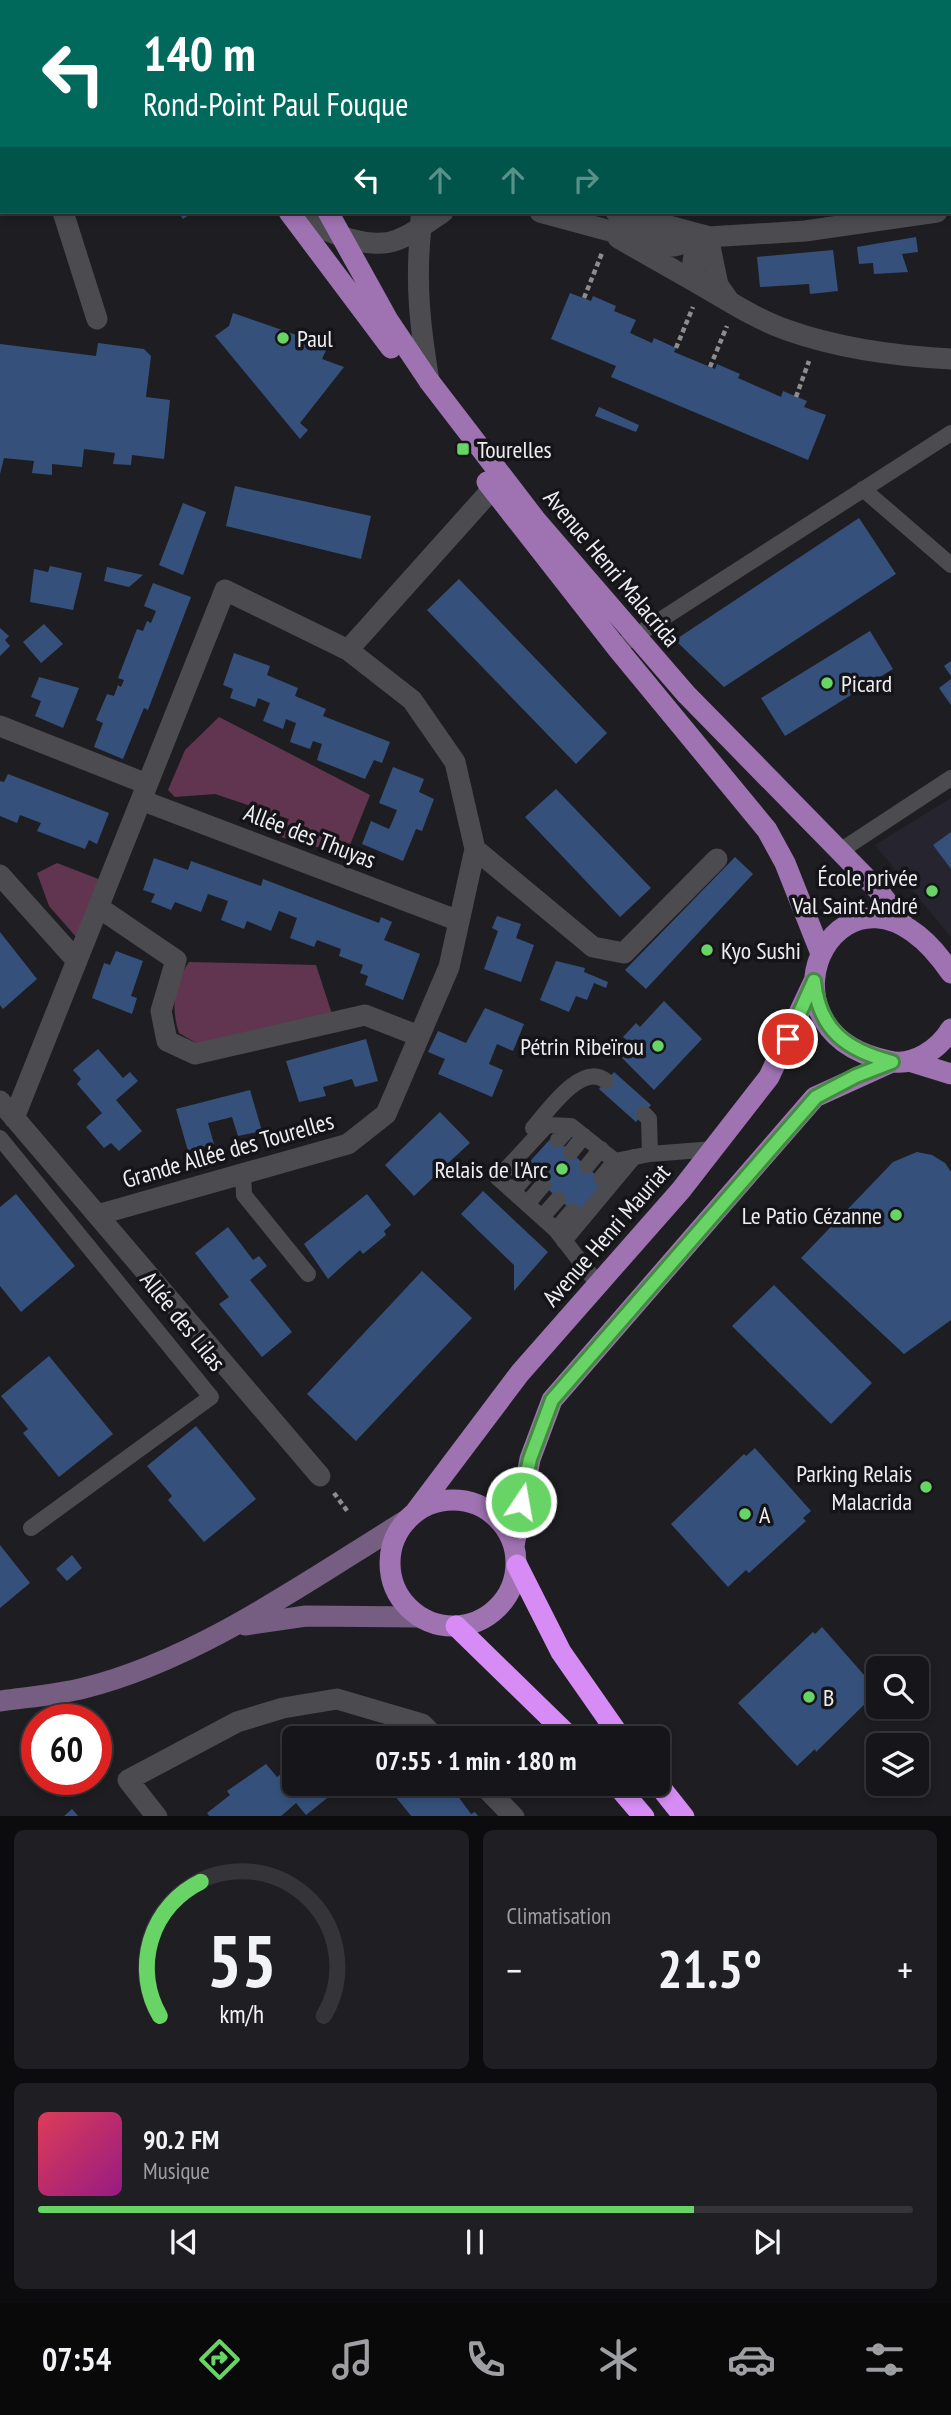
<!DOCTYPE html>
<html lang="fr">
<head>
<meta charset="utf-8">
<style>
  :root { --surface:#16161a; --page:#1f1f23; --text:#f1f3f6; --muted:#9e9fa2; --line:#353539; --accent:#68d465 }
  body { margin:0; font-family:"PT Sans Narrow",sans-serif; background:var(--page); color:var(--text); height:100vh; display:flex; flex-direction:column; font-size:26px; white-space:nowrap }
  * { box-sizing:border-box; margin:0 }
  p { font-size:23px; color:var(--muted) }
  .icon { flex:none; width:38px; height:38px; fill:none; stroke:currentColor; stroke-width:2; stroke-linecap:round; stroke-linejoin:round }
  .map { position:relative; height:1816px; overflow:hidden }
  .side { display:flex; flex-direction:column; gap:14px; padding:14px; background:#0c0c0e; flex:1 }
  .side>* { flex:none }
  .top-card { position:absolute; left:0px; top:0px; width:952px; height:214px; box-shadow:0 4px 10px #0003,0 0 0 2px var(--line); background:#00695c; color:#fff; overflow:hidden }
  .controls { position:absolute; left:866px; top:1656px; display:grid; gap:14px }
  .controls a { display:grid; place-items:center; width:63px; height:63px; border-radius:10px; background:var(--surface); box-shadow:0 4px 10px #0003,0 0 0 2px var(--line); font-size:35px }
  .speed { position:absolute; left:21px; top:1704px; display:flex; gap:14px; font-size:35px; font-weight:700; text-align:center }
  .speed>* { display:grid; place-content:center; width:91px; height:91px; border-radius:50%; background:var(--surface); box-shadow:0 4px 10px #0003,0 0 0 2px var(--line); line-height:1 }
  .speed .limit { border:10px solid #d22; background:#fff; color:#111 }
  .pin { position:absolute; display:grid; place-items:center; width:60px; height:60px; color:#fff; margin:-30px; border:4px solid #fff; border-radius:50%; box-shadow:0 2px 7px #0007 }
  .me { position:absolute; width:77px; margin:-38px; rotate:12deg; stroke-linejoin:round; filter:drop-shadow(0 0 5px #0008) }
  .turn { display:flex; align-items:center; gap:24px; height:147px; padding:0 28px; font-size:32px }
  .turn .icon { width:91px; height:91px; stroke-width:2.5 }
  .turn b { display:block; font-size:49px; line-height:60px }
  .lanes { display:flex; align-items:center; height:66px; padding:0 28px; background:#0003; justify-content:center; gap:35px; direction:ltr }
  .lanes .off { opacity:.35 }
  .big { font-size:52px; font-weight:700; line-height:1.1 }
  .side .card { flex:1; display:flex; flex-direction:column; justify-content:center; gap:10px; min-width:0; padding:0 24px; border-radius:10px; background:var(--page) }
  .side .dial { align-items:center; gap:0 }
  .dial svg { height:182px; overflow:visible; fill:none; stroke:var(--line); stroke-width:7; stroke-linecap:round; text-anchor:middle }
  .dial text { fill:var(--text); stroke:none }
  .song { display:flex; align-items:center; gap:21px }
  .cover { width:84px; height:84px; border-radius:10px; background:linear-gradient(135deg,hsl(350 70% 55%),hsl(310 70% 35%)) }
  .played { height:7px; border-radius:4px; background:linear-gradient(90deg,var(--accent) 75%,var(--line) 75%) }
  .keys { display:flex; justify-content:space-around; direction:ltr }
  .heat { display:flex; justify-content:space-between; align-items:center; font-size:38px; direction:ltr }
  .side .tiles { flex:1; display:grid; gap:14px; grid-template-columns:1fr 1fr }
  .card:last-child { grid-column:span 2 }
  .trip { position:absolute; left:282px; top:1726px; width:388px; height:70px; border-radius:10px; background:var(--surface); box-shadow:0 4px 10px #0003,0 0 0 2px var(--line); font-weight:700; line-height:70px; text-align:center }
  .dock { display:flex; height:112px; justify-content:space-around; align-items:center; background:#09090a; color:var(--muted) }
  .dock .icon { width:49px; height:49px }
  .dock .on { color:var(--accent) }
  .dock b { font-size:32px; color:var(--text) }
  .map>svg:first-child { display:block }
  .built { fill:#26252f }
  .green { fill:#61354f }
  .building { fill:#35517b }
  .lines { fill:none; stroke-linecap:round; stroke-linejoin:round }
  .path { stroke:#8d8d90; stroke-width:4.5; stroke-dasharray:5 3.5; stroke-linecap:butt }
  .service { stroke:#4c4b50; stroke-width:16 }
  .minor { stroke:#4c4b50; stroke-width:21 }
  .tertiary { stroke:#4c4b50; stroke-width:21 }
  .secondary { stroke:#755e81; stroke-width:21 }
  .primary { stroke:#9f72b2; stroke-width:21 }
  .motorway { stroke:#d68cf4; stroke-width:21 }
  .route-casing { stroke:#448a42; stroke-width:18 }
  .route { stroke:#68d465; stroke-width:12 }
  .poi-dot { fill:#68d465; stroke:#151519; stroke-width:2.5 }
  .labels { text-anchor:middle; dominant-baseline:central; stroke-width:7; stroke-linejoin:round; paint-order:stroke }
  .poi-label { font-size:24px; fill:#eeeef1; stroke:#151519; text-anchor:start }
  .street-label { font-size:24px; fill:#eeeef1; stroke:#151519 }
</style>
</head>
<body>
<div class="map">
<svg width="951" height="1817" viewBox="0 0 951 1817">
  <rect width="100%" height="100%" fill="#1e1e22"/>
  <path class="built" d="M951,798V937L875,845Z"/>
  <path class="green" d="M219,717L370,795L346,855L281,837L289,819L215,794L175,797L168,790L185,750Z
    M57,863L101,880L77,938L49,906L37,873Z
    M189,962L316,965L332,1014L198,1044L179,1033C171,1008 173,984 189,962Z"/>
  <path class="building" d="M178,212H193L183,219Z
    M916,237L918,252L902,254L908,272L874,274L873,263L859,264L857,247Z
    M833,250L838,291L810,294L809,284L760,287L757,257Z
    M570,293L591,301L593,296L616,306L614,311L636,320L630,333L652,343L654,338L676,348L674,352L715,369L717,364L740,374L738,378L781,397L783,391L807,401L804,407L826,415L808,460L611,377L616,366L551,339Z
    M233,313L328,346L322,359L344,367L300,423L308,430L300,439L215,336L229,326Z
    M98,343L144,349L151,356L146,397L170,400L164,459L132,455L131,465L113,464L115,453L84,449L82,467L52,464V475L32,473L34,461L4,458L0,474V344L96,356Z
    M599,407L639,425L636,432L595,416Z
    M235,486L371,516L361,559L226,526Z
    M183,503L206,512L183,575L159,565Z
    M859,518L896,574L724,687L675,640Z
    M50,566L82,573L73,610L30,602L34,569L48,572Z
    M107,567L143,575L129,587L104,581Z
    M459,579L607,733L576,764L427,610Z
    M153,583L191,597L148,710L144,708L123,759L94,747L103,723L96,720L107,694L114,696L118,685L121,687L124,680L118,678L137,629L143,631L147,621L151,623L156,611L144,606Z
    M44,624L63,644L41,663L23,642Z
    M0,628L9,636L5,640L10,646L0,656Z
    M870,631L893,669L785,736L761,698Z
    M234,653L270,666L267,675L298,688L295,696L326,709L323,716L390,742L382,763L374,760L365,779L317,760L322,744L313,741L310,749L290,742L296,723L286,719L283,729L263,721L270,703L258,698L255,707L230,698L233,689L223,685Z
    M951,661V676L944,666Z
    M39,677L79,688L63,728L35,716L41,701L31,697Z
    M951,679V705L939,688Z
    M393,767L424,779L419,792L434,799L422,831L416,829L403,861L362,844L371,821L389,829L393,820L397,810L379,803Z
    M8,774L109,813L97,844L89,840L85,849L37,831L41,823L20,815L17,823L0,816V781L4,782Z
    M556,789L651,888L620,917L525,817Z
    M951,832V869L933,845Z
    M735,857L753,874L646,989L625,970Z
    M154,858L188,870L191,861L261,886L263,879L379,923L381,917L392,922L384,940L420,954L403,1000L365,985L368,976L360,973L363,965L339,956L341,949L317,940L314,947L290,938L297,918L287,914L279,911L271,931L247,921L244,929L221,920L228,901L208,894L201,912L175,902L171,910L151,902L155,894L143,890Z
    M497,916L521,924L516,938L534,945L521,982L484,969L498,931L492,928Z
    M0,932L37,979L3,1009L0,1005Z
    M116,951L143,961L131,996L137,998L132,1014L92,998L104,963L110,965Z
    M556,961L585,968L584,972L608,982L606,988L594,983L587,1000L576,996L569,1012L540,1000Z
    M664,1001L702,1039L654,1090L616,1052L627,1040L623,1037L636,1023L640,1027Z
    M485,1008L524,1024L513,1051L497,1044L489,1064L503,1070L492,1097L438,1074L445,1059L428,1052L438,1031L466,1043Z
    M366,1039L378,1081L355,1087L352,1079L323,1087L326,1096L299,1102L286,1061Z
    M98,1049L123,1078L130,1072L138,1081L116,1100L142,1131L119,1151L111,1143L104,1148L86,1127L102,1113L77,1084L81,1079L73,1070Z
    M614,1072L651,1105L636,1122L599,1089Z
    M250,1090L262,1131L238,1136L232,1117L208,1123L214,1144L188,1151L176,1109Z
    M440,1112L470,1143L447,1164L442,1159L433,1168L438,1173L414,1196L385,1165Z
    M553,1136L606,1184L578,1216L524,1168Z
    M917,1152L932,1155L945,1163L951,1172V1320L904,1354L801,1258L893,1162Z
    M483,1191L548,1252L514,1291V1265L461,1214Z
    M16,1194L75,1266L21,1312L0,1286V1207Z
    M367,1194L391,1225L384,1231L386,1235L363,1254L360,1250L328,1279L304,1244Z
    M228,1227L253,1260L259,1256L267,1266L250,1280L292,1332L262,1357L219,1304L229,1297L195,1253Z
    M422,1271L472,1318L356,1441L307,1394Z
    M774,1285L872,1383L831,1424L732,1326Z
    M49,1356L113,1434L59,1477L23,1433L28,1429L1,1396Z
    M196,1426L256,1499L204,1542L168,1500L172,1496L147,1466Z
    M755,1448L811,1511L803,1518L806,1521L749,1573L746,1570L728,1587L671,1524L744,1454L746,1456Z
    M0,1545L30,1583L0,1608Z
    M72,1555L82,1568L67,1581L56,1569Z
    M822,1627L878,1691L816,1752L815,1749L797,1766L738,1703L813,1632L815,1634Z
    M336,1730L342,1738H327Z
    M266,1764L277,1777L294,1764V1783H346L306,1815L296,1803L280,1817H210L207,1813L230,1795L227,1791Z
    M389,1783H453L457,1789L454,1791L471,1814L475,1812L479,1817H412L386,1785Z
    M72,1809L79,1817H63Z"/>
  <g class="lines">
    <path class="path" d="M584,298L602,253
      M676,348L693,307
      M710,367L727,326
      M796,397L809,361
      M334,1493L348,1512"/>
    <path class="service" d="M732,0L733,2
      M886,2L896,0
      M863,489L951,565
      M626,642L951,433
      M840,851L951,778
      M644,1114L649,1119L650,1154
      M533,1128C547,1112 582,1061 606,1081
      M0,1138L211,1397L31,1528
      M558,1140L571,1126
      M571,1152L584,1136
      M587,1166L601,1149
      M243,1174L244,1195L308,1274
      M498,1178L547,1125L571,1126L615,1161L650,1154L714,1149
      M498,1178L556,1230L597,1283
      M601,1178L615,1161
      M513,1191L529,1173
      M527,1204L543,1185
      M542,1217L558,1199
      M556,1230L572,1211
      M564,1241L634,1157"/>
    <path class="minor" d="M634,0L636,2
      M446,2L450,0
      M0,7L2,13
      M63,212L97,319
      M708,237C692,254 689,261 697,283C726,299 755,319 787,330C840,349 895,356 951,359
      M708,237L718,285L728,299
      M618,238L697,283
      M348,650L502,478
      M0,726L147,784
      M141,800L459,921
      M475,849L593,947L624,953L717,859
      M0,875L77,961
      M98,907L176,960L161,1011L167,1041L195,1054L365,1015L419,1036
      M0,1101L320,1476
      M14,1118L225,590L348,650L412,700L455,762L475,849L449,967L386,1114L348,1144L97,1215
      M481,1783L514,1817
      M157,1817L128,1780L237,1722L283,1708L337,1699L422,1724L436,1738"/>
    <path class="tertiary" d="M205,0L207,2
      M163,2V0
      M540,212L647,241L674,246L708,237L805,231L937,212
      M616,212L706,236
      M292,216C321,228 366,252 397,240C405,237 414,232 421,227V217
      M429,381C420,326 415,283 421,227L443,212"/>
    <path class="secondary" d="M245,1625L306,1616L419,1617
      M0,1701C28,1697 57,1695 84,1688C197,1660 306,1582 405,1521"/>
    <path class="primary" d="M126,0L127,2
      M174,0L175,2
      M289,212L391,348
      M328,212L388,320L429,381L535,519L686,694L878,890L902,922
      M487,482L617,648L767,830L785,863L820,951
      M951,973C848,820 737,1030 889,1061C913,1067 939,1049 951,1029
      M909,1061L951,1074
      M390 1563a63 63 0 1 1 126 0a63 63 0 1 1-126 0Z
      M416,1511L520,1373L681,1190L769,1077L814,981
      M514,1546L530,1459L552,1400L815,1097L892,1062"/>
    <path class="motorway" d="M517,1565L561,1652L621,1738
      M456,1626L571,1738
      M615,1783L644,1817
      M657,1783L684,1817"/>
  </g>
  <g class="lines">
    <defs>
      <path id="route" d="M521,1502L530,1459L552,1400L816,1097L856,1076L892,1062C846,1050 819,1030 814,981L788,1039"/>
    </defs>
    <use href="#route" class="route-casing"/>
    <use href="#route" class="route"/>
  </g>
  <g class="poi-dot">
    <circle cx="283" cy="338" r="7"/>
    <rect x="456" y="442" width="14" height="14" rx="3.5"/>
    <circle cx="827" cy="683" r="7"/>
    <circle cx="932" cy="891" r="7"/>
    <circle cx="707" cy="950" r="7"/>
    <circle cx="658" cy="1046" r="7"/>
    <circle cx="562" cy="1169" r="7"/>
    <circle cx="896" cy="1215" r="7"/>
    <circle cx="926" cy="1487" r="7"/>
    <circle cx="745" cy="1514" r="7"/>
    <circle cx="809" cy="1697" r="7"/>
  </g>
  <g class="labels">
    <g class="poi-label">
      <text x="297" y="338">Paul</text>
      <text x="477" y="449">Tourelles</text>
      <text x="841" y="683">Picard</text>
      <text x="918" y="877" text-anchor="end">École privée<tspan x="918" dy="28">Val Saint André</tspan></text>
      <text x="721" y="950">Kyo Sushi</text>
      <text x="644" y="1046" text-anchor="end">Pétrin Ribeïrou</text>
      <text x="548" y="1169" text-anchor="end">Relais de l'Arc</text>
      <text x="882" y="1215" text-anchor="end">Le Patio Cézanne</text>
      <text x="912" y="1473" text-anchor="end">Parking Relais<tspan x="912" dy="28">Malacrida</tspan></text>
      <text x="759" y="1514">A</text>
      <text x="823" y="1697">B</text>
    </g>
    <g class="street-label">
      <text transform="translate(612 568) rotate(50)">Avenue Henri Malacrida</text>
      <text transform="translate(310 836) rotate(21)">Allée des Thuyas</text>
      <text transform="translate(228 1150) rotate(-16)">Grande Allée des Tourelles</text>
      <text transform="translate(606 1235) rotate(-49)">Avenue Henri Mauriat</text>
      <text transform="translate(183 1321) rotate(51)">Allée des Lilas</text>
    </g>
  </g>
</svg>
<div class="controls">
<a><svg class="icon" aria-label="search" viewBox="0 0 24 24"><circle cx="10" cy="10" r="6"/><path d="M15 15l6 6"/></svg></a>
<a><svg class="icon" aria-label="layers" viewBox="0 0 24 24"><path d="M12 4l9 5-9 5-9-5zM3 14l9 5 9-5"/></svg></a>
</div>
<div class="speed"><div class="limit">60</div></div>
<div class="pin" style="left:788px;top:1039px;background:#d93025"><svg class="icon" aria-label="arrive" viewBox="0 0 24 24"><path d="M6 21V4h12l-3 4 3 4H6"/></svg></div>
<svg class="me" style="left:521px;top:1502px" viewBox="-20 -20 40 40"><circle r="17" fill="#68d465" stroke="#fff" stroke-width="3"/><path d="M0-11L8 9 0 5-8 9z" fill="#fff"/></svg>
<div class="trip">07:55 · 1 min · 180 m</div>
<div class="top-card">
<div class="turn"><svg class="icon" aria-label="left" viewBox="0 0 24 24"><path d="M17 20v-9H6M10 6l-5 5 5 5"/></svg><div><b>140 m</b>Rond-Point Paul Fouque</div></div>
<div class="lanes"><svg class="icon" aria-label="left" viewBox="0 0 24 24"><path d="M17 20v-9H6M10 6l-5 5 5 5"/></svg><svg class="icon off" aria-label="ahead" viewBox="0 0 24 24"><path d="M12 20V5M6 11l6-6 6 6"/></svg><svg class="icon off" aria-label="ahead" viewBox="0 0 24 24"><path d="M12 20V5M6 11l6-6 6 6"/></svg><svg class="icon off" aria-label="right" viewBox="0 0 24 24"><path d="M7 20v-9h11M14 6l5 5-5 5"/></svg></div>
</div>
</div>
<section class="side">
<div class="tiles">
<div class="card dial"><svg viewBox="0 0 100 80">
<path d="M14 69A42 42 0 1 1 86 69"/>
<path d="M14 69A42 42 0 0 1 32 10" stroke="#68d465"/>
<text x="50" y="56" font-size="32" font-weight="700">55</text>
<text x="50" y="72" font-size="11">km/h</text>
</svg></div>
<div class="card"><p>Climatisation</p>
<div class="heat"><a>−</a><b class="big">21.5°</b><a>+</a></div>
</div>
<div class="card">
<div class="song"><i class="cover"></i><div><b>90.2 FM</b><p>Musique</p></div></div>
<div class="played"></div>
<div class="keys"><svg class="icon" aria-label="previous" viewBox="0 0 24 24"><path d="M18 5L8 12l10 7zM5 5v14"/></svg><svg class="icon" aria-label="pause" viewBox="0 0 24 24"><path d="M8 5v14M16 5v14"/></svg><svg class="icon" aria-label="next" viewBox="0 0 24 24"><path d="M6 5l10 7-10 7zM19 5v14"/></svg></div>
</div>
</div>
</section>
<nav class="dock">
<b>07:54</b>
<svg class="icon on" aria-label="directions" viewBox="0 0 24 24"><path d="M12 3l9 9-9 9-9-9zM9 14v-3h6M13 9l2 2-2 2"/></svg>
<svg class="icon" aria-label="music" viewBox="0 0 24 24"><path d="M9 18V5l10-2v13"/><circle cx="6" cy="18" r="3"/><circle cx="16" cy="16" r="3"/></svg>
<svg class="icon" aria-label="phone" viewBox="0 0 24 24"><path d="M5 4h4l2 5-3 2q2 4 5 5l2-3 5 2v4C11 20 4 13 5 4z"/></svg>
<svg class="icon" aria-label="climate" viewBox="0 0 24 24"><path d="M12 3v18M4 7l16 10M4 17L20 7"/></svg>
<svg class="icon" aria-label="car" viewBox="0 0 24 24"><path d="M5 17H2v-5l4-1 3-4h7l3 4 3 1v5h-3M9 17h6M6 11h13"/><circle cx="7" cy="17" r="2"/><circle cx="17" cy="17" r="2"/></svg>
<svg class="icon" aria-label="filters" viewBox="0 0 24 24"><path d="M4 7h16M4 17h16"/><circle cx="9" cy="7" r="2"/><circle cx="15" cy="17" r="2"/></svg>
</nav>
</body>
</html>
